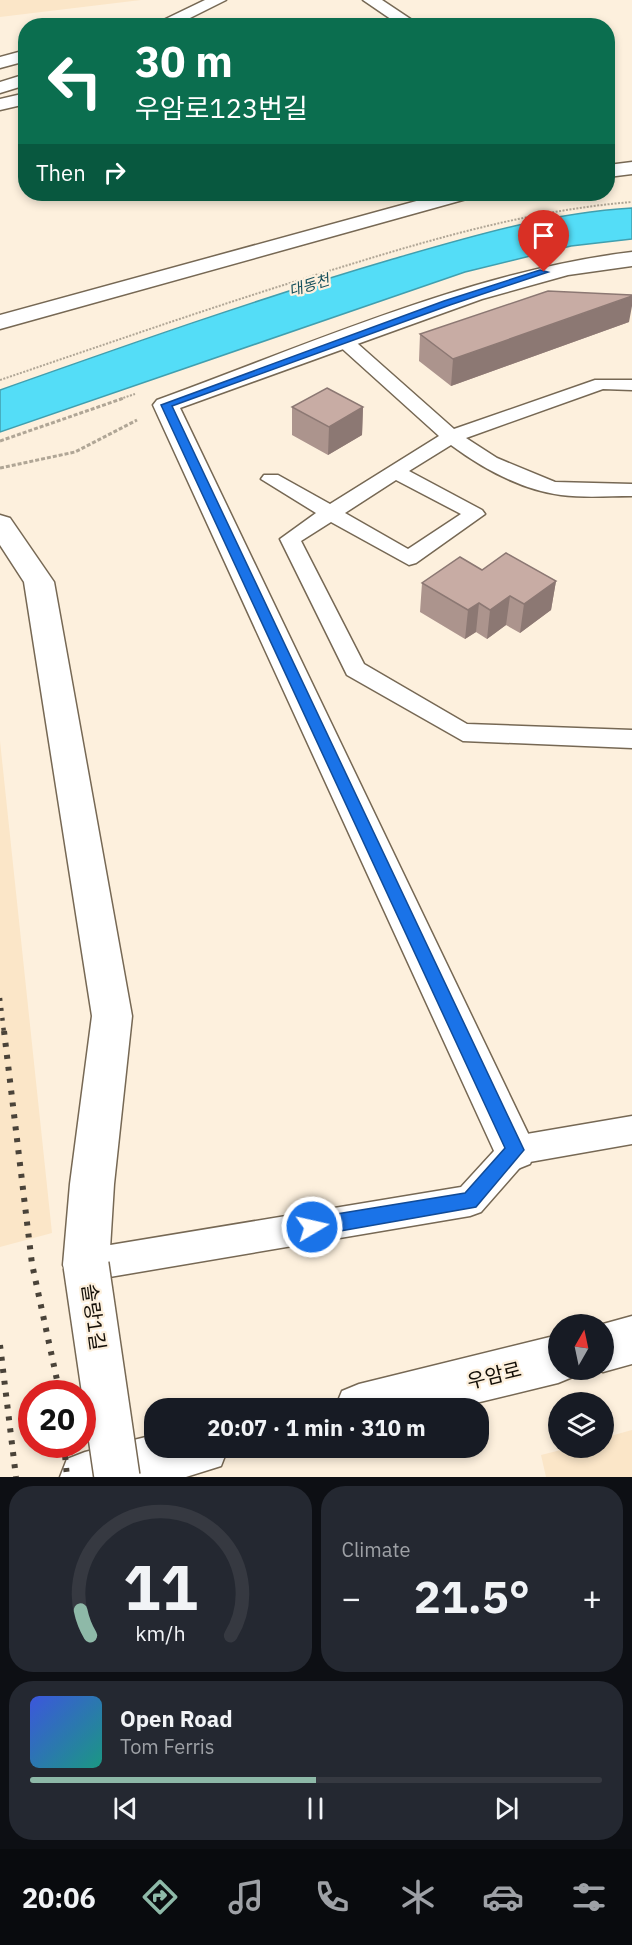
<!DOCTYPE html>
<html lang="en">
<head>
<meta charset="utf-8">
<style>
  :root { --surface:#171b24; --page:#242831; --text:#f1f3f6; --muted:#9ea1a6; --line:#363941; --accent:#8eb9a8 }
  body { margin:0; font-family:"IBM Plex Sans","Noto Sans KR",sans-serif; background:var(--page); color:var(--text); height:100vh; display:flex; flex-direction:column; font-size:22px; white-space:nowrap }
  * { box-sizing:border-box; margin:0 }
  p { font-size:20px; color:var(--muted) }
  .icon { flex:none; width:33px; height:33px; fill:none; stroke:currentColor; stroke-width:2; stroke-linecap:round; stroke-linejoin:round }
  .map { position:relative; height:1477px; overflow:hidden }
  .side { display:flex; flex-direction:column; gap:9px; padding:9px; background:#0d0f14; flex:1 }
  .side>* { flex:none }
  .banner { position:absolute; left:18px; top:18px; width:597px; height:183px; border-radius:24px; box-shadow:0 3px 9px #0003; background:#0b6e4f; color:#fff; overflow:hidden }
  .needle { width:39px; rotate:9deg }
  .buttons { position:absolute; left:548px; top:1314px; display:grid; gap:12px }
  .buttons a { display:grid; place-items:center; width:66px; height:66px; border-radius:50%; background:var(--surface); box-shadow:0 3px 9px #0003; font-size:30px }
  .speed { position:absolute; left:18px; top:1380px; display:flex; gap:12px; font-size:30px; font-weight:700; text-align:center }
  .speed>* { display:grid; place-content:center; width:78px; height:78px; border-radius:50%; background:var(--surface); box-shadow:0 3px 9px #0003; line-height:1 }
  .speed .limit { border:9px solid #d22; background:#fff; color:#111 }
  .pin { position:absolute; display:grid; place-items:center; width:51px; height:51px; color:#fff; margin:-62px -26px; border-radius:50% 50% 50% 0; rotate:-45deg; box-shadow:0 0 6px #0007 }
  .pin .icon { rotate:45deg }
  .me { position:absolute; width:66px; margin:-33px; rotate:81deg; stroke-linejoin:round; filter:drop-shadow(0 0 4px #0008) }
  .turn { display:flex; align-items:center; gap:21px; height:126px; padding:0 18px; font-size:27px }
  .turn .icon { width:78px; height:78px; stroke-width:2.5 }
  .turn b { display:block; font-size:42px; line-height:51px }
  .then { display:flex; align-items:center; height:57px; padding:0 18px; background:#0003; gap:12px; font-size:22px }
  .big { font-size:45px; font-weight:800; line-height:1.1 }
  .side .card { flex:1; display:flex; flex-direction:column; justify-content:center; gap:9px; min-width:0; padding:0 21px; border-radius:24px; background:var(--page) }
  .side .dial { align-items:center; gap:0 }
  .dial svg { height:156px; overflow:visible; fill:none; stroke:var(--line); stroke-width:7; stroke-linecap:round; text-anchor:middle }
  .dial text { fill:var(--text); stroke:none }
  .song { display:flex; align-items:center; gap:18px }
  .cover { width:72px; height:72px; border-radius:9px; background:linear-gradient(135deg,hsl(230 70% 55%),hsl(170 70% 35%)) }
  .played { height:6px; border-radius:3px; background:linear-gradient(90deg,var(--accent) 50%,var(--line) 50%) }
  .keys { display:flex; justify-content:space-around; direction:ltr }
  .heat { display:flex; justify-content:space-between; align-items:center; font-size:33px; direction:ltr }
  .side .tiles { flex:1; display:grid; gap:9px; grid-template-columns:1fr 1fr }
  .card:last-child { grid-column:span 2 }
  .trip { position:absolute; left:144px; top:1398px; width:345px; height:60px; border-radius:24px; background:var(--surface); box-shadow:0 3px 9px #0003; font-weight:800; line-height:60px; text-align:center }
  .tabs { display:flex; height:96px; justify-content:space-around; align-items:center; background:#090b0e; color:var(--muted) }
  .tabs .icon { width:42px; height:42px }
  .tabs .active { color:var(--accent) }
  .tabs b { font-size:27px; color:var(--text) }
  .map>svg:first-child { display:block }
  .built { fill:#fbe6c8 }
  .water { fill:#54ddf7; stroke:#419faf; stroke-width:1.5 }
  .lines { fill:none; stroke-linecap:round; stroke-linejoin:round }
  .lane-casing { stroke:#766854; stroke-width:3 }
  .street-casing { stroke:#766854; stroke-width:3 }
  .secondary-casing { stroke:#766854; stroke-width:3 }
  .path-far1 { stroke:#b0a696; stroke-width:2; stroke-dasharray:2 1.5; stroke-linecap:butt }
  .path { stroke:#b0a696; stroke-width:3; stroke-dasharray:4 2; stroke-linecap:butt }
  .lane { fill:#fff; fill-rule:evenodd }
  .street { fill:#fff; fill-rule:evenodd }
  .secondary { fill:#fff; fill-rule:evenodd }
  .rail-far1 { stroke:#4a4339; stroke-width:4.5; stroke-dasharray:3 7; stroke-linecap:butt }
  .rail { stroke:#4a4339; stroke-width:6; stroke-dasharray:4 8; stroke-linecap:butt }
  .street-bridge-casing { stroke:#766854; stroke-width:48; stroke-linecap:butt }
  .street-bridge { stroke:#fff; stroke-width:45 }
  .wall { fill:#ac948d }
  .shaded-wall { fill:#8c7873 }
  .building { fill:#c8aca4; stroke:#8c7873; stroke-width:1.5 }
  .route { fill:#1a73e8; stroke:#114b97; stroke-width:1.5 }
  .labels { text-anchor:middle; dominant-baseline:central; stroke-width:4.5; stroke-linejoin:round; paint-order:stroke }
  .far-water-label { font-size:15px; font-style:italic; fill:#154f5b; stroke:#fdf0dd }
  .near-street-label { font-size:20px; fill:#140f07; stroke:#fdf0dd }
</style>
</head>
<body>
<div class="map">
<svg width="632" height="1477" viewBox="0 0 632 1477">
  <rect width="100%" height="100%" fill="#fdf0dd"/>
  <path class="built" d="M0,0H141L0,17Z
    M0,741L52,1233L0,1247Z
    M632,1430V1477H546L541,1455L569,1448H603V1438Z"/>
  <path class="water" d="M632,208V239L571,246L465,272L0,432V390C130,344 260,298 393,259C472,236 549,213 632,208Z"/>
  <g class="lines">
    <defs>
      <path id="lane" d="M343,335L349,336L454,429L595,380H632V390L603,389L466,438L497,458L555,482L632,484V496C609,496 585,498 561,495C522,490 482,468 451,445L409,471L482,510L485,514L416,563L409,565L331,522L301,541L364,664L467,724L632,730V748L463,741L347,675L280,539L316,513L261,479L264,475H278L330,504L439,436L337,344L334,340ZM396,480L461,514L408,549L345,513Z
        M632,1116V1144L524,1163L481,1212L470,1216L86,1281L74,1276L70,1265L74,1254L86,1249L461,1187L504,1140L515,1136Z"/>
      <path id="street" d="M363,0H382L421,26H401Z
        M26,50V61L0,68V57Z
        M26,93V104L0,110V99Z
        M632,162V174L608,177V165Z
        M442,194H473L470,198L0,329V315Z
        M632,252V266L568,275L482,299L180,408L536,1150L530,1164L515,1170L500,1164L153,405L157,400C308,345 472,271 632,252Z
        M0,515L10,518L54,582L132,1016L114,1184L109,1265L102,1281L86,1287L70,1281L63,1265L70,1184L92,1016L24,582L0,545Z"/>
      <path id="secondary" d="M205,0H226L174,26H151Z
        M26,74V85L0,93V82Z
        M632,1316V1364L603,1372L598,1370H603V1324Z
        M558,1335V1370H577L575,1376L558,1383L455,1408H335L342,1391L359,1384Z
        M154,1435V1448H228L221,1466L186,1477H60L67,1459L85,1452Z"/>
    </defs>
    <use href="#lane" class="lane-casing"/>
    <use href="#street" class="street-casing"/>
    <use href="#secondary" class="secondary-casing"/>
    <path class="path-far1" d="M0,380C115,341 229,301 345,266C439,237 533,210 632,202
      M120,399L135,394"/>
    <path class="path" d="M0,441L124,398
      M0,468L75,452L137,420"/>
    <use href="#lane" class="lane"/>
    <use href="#street" class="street"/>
    <use href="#secondary" class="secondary"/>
    <path class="rail-far1" d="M0,998L4,1033"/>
    <path class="rail" d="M4,1031L32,1264L60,1394
      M0,1345L16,1477
      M64,1444L67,1477"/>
    <defs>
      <path id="street-bridge" d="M86,1265L117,1477"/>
    </defs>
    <use href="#street-bridge" class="street-bridge-casing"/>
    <use href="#street-bridge" class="street-bridge"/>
  </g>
  <path class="wall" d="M629,322L451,386L419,361L420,334Z
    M292,407H363L362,435L328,455L292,435Z
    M482,570L556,581L551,610L520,633L506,625L487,639L476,632L465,639L420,612L422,583Z"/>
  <path class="shaded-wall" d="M632,296V306L629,322L451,386L453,359Z
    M363,407L362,435L328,455L329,427Z
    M556,581L551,610L520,633L524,604Z
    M510,596L506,625L487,639L490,610Z
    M479,603L476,632L465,639L468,610Z"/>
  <path class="building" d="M548,291L632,295V296L453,359L420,334Z
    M327,388L363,407L329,427L292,407Z
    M506,553L556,581L524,604L510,596L490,610L479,603L468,610L422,583L460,557L482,570Z"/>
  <path class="route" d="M540,270L548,272L450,305L172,406L524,1150L476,1207L312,1236L305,1234L303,1227L305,1221L312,1218L465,1193L505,1148L161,405L444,301Z"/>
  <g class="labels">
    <g class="far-water-label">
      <text transform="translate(309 285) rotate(-17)">대동천</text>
    </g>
    <g class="near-street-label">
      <text transform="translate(94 1317) rotate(82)">솔랑1길</text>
      <text transform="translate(494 1375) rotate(-14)">우암로</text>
    </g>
  </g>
</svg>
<div class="buttons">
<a><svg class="needle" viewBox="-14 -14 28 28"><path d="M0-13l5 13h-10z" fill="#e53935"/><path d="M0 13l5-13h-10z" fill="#9ea1a6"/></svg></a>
<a><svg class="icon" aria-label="layers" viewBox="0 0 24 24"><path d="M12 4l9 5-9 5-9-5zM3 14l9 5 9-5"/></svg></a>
</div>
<div class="speed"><div class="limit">20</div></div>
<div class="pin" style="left:544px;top:272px;background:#d93025"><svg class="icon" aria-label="arrive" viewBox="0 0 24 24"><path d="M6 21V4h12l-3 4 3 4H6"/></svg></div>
<svg class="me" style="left:312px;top:1227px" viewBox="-20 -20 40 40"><circle r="17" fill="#1a73e8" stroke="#fff" stroke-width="3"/><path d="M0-11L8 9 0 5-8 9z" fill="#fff"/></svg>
<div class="trip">20:07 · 1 min · 310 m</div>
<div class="banner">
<div class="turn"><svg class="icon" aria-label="left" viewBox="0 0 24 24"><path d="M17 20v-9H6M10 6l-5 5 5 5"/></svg><div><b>30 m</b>우암로123번길</div></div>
<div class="then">Then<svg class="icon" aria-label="right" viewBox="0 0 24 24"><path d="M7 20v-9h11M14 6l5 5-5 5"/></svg></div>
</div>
</div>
<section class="side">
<div class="tiles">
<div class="card dial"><svg viewBox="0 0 100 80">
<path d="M14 69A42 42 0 1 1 86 69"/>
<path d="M14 69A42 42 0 0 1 9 56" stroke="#8eb9a8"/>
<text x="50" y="56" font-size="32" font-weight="700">11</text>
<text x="50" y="72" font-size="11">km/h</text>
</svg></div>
<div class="card"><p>Climate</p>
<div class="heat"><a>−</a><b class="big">21.5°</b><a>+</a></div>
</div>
<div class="card">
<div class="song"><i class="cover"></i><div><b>Open Road</b><p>Tom Ferris</p></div></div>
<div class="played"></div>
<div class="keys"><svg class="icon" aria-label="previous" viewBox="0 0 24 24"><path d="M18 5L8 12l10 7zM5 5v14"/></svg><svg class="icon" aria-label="pause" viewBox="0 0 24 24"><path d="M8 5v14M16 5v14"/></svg><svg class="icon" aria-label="next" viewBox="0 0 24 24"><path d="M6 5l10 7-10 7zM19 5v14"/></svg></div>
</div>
</div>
</section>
<nav class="tabs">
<b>20:06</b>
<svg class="icon active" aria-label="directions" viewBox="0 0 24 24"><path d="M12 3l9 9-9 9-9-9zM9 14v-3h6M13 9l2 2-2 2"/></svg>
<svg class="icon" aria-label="music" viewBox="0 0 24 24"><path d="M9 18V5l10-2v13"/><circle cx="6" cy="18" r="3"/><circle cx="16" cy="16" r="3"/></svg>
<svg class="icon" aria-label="phone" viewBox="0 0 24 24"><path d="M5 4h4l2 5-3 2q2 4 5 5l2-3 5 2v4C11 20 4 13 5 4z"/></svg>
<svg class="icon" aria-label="climate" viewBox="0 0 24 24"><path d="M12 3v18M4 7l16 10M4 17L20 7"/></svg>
<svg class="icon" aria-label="car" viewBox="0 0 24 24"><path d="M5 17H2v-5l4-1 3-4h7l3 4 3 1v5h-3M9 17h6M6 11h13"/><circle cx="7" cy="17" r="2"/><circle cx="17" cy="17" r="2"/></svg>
<svg class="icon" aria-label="filters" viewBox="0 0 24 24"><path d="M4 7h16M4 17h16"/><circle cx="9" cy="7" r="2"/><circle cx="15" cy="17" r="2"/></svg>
</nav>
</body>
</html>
